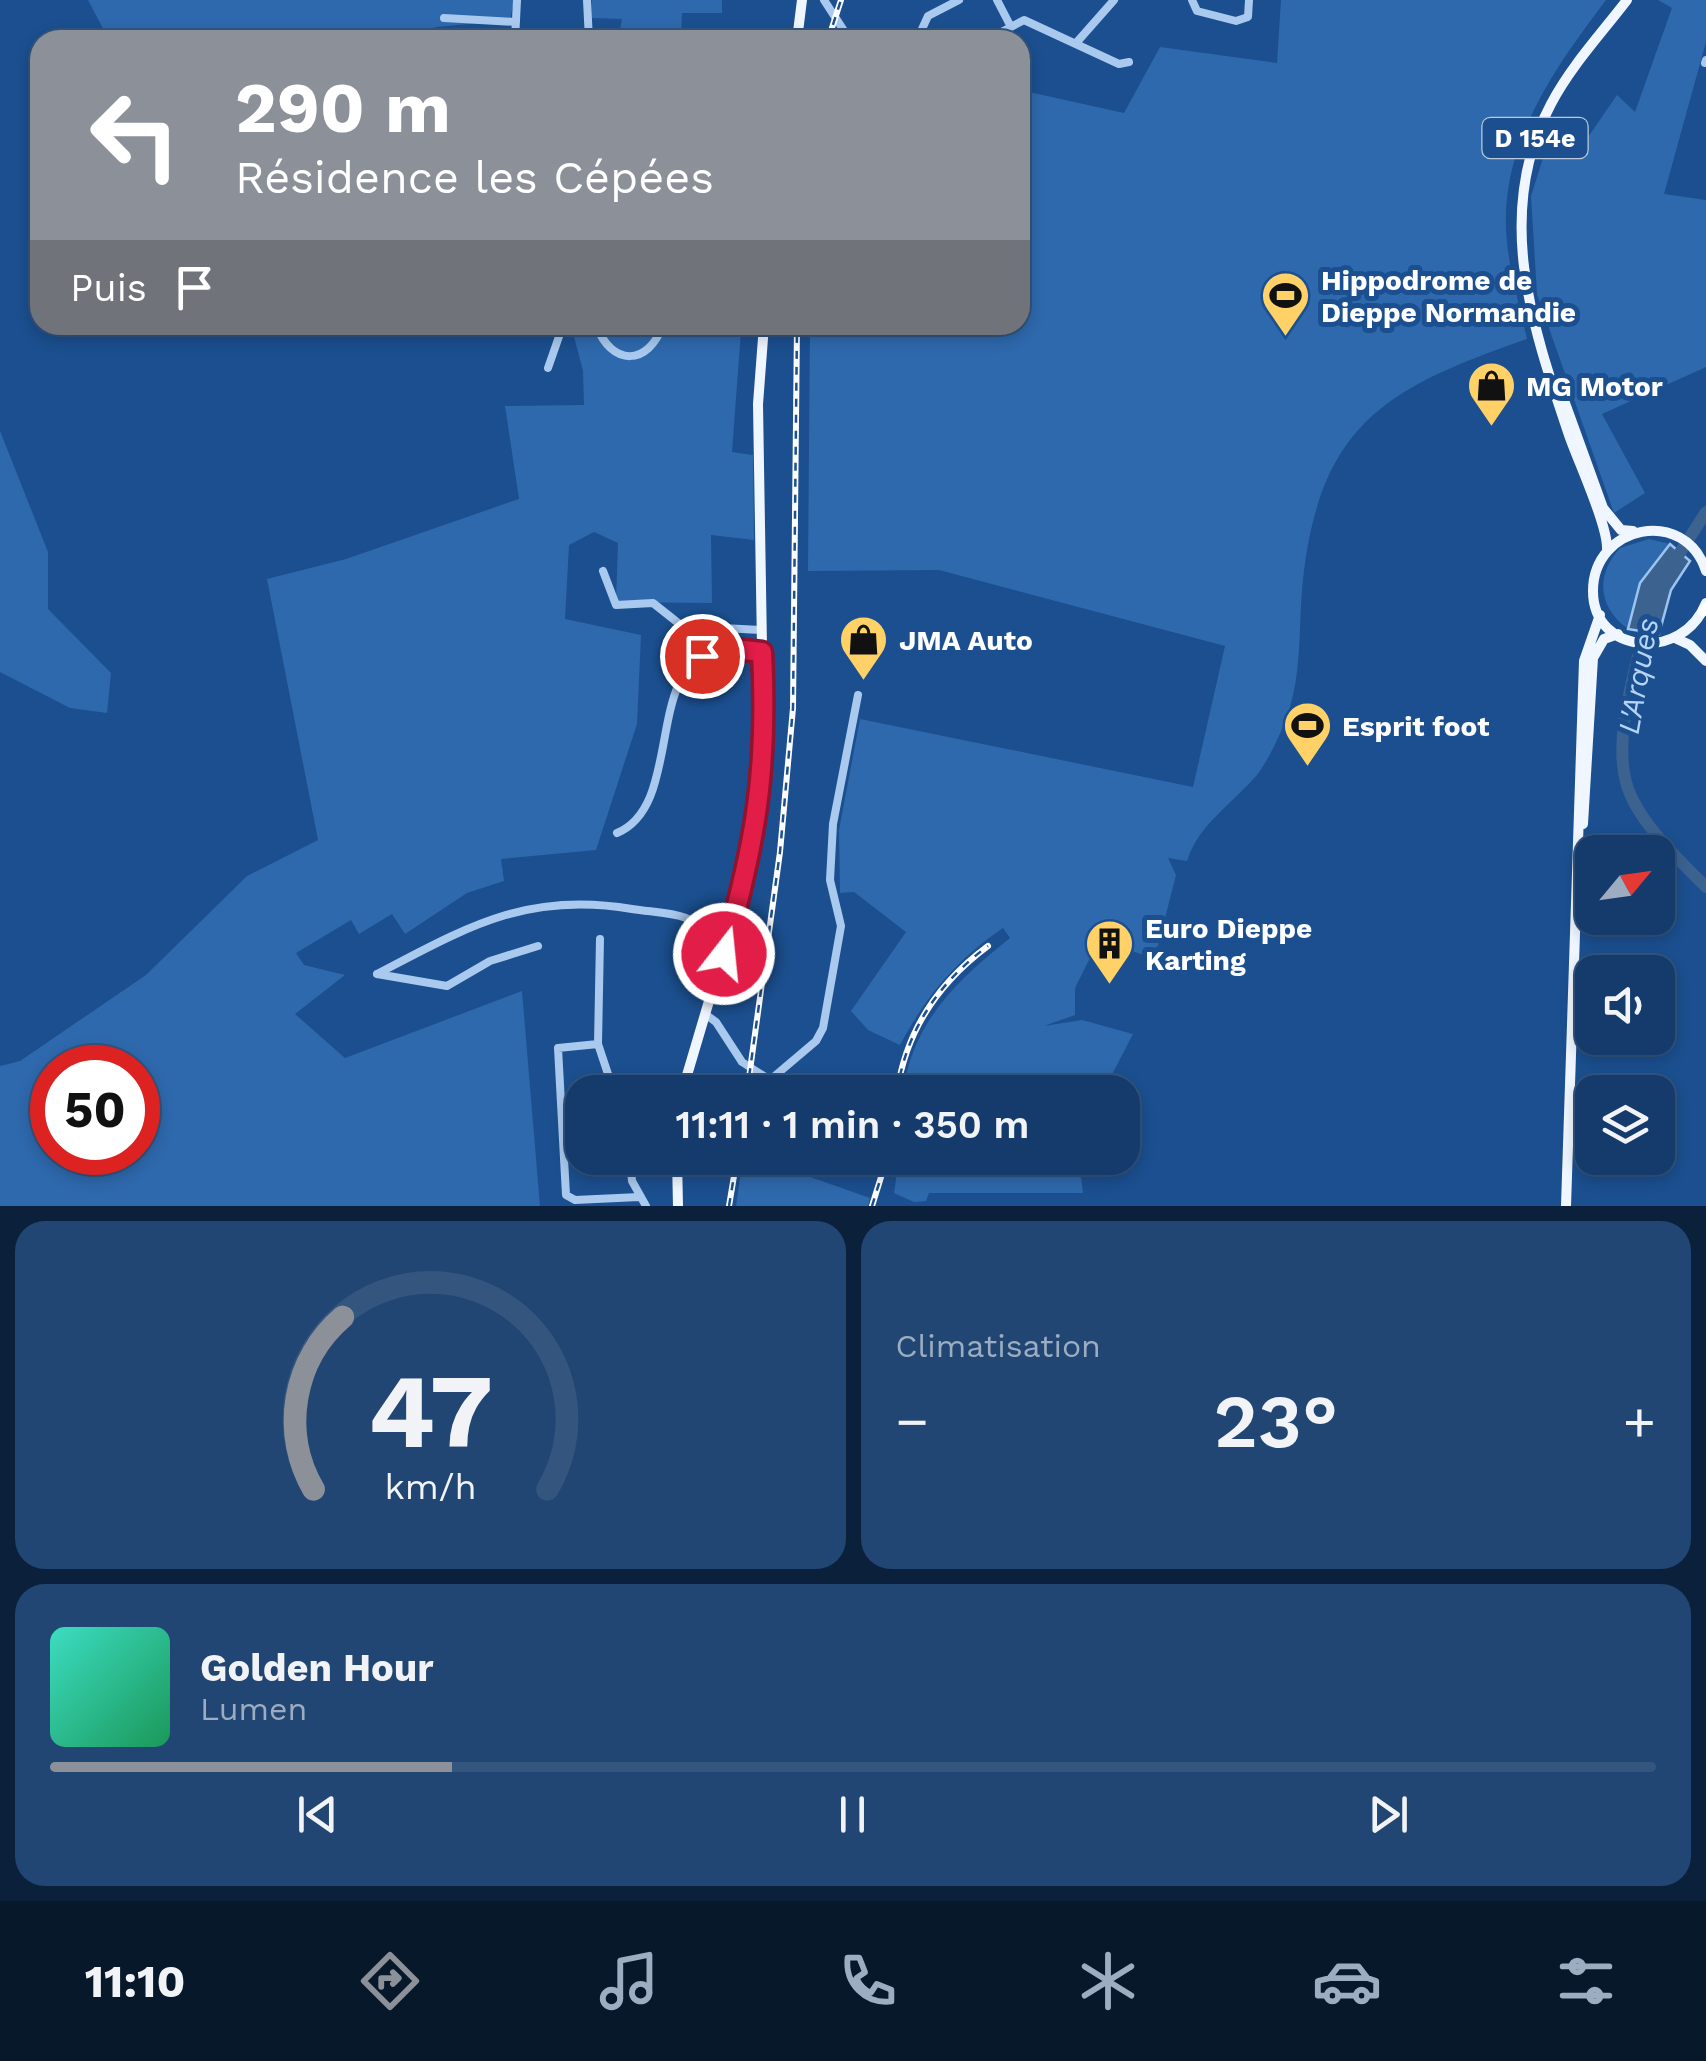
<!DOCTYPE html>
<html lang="fr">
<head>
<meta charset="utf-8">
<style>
  :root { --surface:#143b6b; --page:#214673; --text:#f1f3f6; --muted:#9dadc1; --line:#33557e; --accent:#8c9099 }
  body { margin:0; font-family:"Work Sans",sans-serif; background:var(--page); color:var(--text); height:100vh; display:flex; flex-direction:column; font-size:38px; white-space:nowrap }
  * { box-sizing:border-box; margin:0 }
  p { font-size:32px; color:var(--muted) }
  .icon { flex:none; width:55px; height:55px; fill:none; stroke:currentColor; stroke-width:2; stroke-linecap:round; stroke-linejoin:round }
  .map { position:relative; height:1206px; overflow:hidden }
  .drawer { display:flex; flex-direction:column; gap:15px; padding:15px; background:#0b203b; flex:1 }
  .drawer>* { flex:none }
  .guide { position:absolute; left:30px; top:30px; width:1000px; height:305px; border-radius:30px; box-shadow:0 5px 15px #0003,0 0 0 2px var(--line); background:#8c9099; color:#fff; overflow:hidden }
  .needle { width:65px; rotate:61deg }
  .controls { position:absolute; left:1575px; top:835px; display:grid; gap:20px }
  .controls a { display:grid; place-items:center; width:100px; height:100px; border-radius:20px; background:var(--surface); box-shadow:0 5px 15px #0003,0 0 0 2px var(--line); font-size:50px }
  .speed { position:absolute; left:30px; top:1045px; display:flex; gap:20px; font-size:50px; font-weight:700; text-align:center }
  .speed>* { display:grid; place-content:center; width:130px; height:130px; border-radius:50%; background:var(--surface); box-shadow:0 5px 15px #0003,0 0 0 2px var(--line); line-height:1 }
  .speed .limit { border:15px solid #d22; background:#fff; color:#111 }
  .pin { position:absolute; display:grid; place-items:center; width:85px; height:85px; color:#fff; margin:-42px; border:5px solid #fff; border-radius:50%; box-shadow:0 2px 10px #0007 }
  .me { position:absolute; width:110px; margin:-55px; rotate:16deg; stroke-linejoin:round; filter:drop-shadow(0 0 8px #0008) }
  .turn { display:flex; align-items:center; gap:35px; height:210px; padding:0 40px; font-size:45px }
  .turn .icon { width:130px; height:130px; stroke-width:2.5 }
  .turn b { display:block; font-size:70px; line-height:85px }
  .then { display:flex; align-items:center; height:95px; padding:0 40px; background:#0003; gap:20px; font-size:38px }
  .big { font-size:75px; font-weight:600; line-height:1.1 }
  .drawer .card { flex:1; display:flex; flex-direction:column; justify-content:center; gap:15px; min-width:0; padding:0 35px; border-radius:30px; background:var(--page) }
  .drawer .dial { align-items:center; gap:0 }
  .dial svg { height:260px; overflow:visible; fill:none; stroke:var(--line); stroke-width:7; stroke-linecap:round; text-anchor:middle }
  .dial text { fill:var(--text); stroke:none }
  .song { display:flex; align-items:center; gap:30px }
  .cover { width:120px; height:120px; border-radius:15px; background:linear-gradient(135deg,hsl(170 70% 55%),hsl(150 70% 35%)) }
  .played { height:10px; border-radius:5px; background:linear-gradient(90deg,var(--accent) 25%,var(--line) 25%) }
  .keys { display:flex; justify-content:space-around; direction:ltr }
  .heat { display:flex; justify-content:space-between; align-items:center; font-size:55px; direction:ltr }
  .drawer .tiles { flex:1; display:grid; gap:15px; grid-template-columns:1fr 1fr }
  .card:last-child { grid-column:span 2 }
  .trip { position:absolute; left:565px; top:1075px; width:575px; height:100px; border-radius:30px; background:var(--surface); box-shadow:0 5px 15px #0003,0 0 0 2px var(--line); font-weight:600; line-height:100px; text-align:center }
  .tabs { display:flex; height:160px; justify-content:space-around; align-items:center; background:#08182b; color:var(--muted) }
  .tabs .icon { width:70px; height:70px }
  .tabs .current { color:var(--accent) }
  .tabs b { font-size:45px; color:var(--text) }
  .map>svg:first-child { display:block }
  .green { fill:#2e69ad; fill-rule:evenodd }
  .water { fill:#3c6290; stroke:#9cc4f0; stroke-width:2.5 }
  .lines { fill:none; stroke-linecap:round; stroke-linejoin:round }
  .river { stroke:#3c6290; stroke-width:12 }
  .minor { stroke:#a9c9ee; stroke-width:8 }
  .major { stroke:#f0f6ff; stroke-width:10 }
  .highway { stroke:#fff; stroke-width:11 }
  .rail-casing { stroke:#fff; stroke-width:6 }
  .rail { stroke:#1b4f8f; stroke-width:2.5; stroke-dasharray:8; stroke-linecap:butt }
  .route-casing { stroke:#92132f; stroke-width:25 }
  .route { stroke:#e11d48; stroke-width:18 }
  .labels { text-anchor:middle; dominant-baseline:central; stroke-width:10; stroke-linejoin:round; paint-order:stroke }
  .shield { fill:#1b4f8f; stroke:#bbcadd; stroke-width:2.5 }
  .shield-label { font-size:25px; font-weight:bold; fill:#fff }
  .poi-label { font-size:28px; font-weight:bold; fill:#fff; stroke:#1b4f8f; text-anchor:start }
  .water-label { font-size:30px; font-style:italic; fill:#b5d3f5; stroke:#1b4f8f }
</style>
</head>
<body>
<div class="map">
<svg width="1706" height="1206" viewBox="0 0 1706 1206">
  <rect width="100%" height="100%" fill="#1b4f8f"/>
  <path class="green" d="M88,0H514L510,20L437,27L381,40H109Z
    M592,0H722V13H682L681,40H618L622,19L591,18Z
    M1281,0H1606C1553,70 1497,149 1507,242C1510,274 1520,307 1527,339C1394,386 1323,419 1304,571C1298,615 1303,664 1290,707C1284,727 1270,758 1257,775C1232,804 1198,825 1187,861L1168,858L1176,875L1158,946L1144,955L1117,946L1092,954L1075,988V1015L1044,1026L1082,1020L1133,1034L1103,1092H903C913,1022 956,981 1010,938L1003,928C956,960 927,995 900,1045L868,1030L851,1011L906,932L854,892L840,893L839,830L860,719L1193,787L1225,646L939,570L808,571L810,325H1020V90L1124,113L1160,47L1277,63Z
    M1658,0H1706V42L1664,194L1706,200V367L1602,414L1645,493L1614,513L1537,294L1531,196L1551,133L1573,159L1617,95L1635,112L1672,8Z
    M571,325H734L733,331H741L732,452L753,455L754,540L711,535L712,603L616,602L618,543L594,532L569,545L565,619L641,635L637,724L596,850L501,859L504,881L467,893L405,934L392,914L359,934L351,920L296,953L304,965L345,975L295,1014L345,1058L522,991L540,1206H0V1066L20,1061L146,975L247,876L318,840L267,579L346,559L519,499L505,406L584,405L583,371ZM52,1068H138V1152H52Z
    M0,431L48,552V609L111,673L107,713L70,708L0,672Z
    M1649,539L1670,544L1640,583L1628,629C1598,607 1595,576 1620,548Z
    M743,1158H793L799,1173L870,1198L868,1206H736Z
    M899,1158H1070L1081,1177L1083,1193H929L926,1201L914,1202L894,1193Z"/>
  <path class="water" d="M1670,544L1690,561L1671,590L1659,634L1628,629L1640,583Z"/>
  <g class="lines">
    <path class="river" d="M1674,562L1706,512
      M1646,620C1637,669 1613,733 1626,782C1635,819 1680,861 1706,887"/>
    <path class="minor" d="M587,0L589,40
      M824,0L850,40
      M997,0L1011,27L1024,20L1119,64L1129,62
      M1192,0L1197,11L1236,21L1248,17L1249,0
      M444,18L516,22
      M515,40L517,0
      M917,40L928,16L959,0
      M986,40L1011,27
      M1077,42L1114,0
      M1705,63L1706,60
      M596,325C612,367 648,366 663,325
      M548,368L563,325
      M603,571L616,605L653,603L682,626L761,630
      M617,833C684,805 644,670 715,650C730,646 747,650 762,652
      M600,939L598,1044L614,1092
      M377,974C467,927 527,891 632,909C650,912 670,912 686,918C703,924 708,946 725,954
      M377,974L447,986L490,961L538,946
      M705,1014L716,1022L742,1062L770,1080L816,1041L823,1028L841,926L830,880L833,824L858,695
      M598,1044L558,1048L566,1195L575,1200L639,1197
      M630,1158L632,1181L646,1206"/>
    <path class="major" d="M797,40L802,0
      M1561,392L1603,508L1621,530L1633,531
      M1607,549C1608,526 1578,461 1569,435C1532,326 1493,213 1551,104C1571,66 1601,34 1627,0
      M1706,571C1685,506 1593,525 1593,591C1593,655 1683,662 1706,603
      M1677,639L1690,645L1706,661
      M1583,824L1593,658L1604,639L1618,634
      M682,1092L747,873L764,769L758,404L764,325
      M677,1158L678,1206
      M1566,1206L1584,661L1600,615"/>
    <path class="highway" d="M1703,611L1706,609"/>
    <defs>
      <path id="rail" d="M828,40L841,0
        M747,1092L780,852L793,708L797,325
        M897,1092C906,1031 938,983 988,946
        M729,1206L737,1158
        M872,1206L887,1158"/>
    </defs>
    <use href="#rail" class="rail-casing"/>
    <use href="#rail" class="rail"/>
  </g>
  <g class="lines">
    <defs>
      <path id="route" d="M702,656L725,648L762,652C768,771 756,840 724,954"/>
    </defs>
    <use href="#route" class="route-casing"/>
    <use href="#route" class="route"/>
  </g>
  <defs>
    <symbol id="stadium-pin" viewBox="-11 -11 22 30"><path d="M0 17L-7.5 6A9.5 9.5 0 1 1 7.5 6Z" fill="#ffd166" stroke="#1b4f8f"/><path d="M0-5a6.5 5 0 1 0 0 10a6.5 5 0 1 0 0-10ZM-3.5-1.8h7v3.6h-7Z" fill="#111"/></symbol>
    <symbol id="shop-pin" viewBox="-11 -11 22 30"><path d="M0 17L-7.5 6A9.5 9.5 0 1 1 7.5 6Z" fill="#ffd166" stroke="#1b4f8f"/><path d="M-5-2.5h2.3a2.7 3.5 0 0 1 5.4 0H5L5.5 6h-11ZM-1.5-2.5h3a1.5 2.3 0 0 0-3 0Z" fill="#111"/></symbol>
    <symbol id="building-pin" viewBox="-11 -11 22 30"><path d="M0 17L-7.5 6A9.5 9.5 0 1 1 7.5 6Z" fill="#ffd166" stroke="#1b4f8f"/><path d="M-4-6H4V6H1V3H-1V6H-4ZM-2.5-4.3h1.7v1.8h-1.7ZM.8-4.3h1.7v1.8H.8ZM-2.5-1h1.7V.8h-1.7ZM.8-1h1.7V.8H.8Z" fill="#111"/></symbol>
  </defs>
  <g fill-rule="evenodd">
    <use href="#stadium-pin" x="1258" y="268" width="55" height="75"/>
    <use href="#shop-pin" x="1464" y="358" width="55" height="75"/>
    <use href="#shop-pin" x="836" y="612" width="55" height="75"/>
    <use href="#stadium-pin" x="1280" y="698" width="55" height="75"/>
    <use href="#building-pin" x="1082" y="916" width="55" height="75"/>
  </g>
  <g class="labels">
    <rect class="shield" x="1482.5" y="118" width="105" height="40" rx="8"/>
    <g class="shield-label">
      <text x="1535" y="138">D 154e</text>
    </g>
    <g class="poi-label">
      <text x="1321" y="280">Hippodrome de<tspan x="1321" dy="32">Dieppe Normandie</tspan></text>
      <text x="1526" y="386">MG Motor</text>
      <text x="899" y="640">JMA Auto</text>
      <text x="1342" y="726">Esprit foot</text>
      <text x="1145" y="928">Euro Dieppe<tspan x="1145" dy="32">Karting</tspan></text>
    </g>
    <g class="water-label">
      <text transform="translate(1638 676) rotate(-80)">L'Arques</text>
    </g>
  </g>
</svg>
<div class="controls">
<a><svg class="needle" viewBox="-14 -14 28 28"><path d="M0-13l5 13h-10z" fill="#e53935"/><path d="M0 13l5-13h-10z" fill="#9dadc1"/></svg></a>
<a><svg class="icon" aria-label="sound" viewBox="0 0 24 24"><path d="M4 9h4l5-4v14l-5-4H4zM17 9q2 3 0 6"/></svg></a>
<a><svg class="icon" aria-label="layers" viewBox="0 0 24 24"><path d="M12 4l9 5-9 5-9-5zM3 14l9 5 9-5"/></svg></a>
</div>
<div class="speed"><div class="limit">50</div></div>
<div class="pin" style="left:702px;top:656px;background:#d93025"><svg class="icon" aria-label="arrive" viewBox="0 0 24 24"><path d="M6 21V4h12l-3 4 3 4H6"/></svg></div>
<svg class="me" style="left:724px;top:954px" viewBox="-20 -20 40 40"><circle r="17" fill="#e11d48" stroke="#fff" stroke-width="3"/><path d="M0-11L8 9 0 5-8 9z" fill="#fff"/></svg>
<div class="trip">11:11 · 1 min · 350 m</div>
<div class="guide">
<div class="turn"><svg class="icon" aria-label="left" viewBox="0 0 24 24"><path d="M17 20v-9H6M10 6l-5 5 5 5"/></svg><div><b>290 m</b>Résidence les Cépées</div></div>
<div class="then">Puis<svg class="icon" aria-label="arrive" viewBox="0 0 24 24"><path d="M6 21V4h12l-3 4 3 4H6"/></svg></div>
</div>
</div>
<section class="drawer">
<div class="tiles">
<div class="card dial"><svg viewBox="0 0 100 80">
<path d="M14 69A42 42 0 1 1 86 69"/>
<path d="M14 69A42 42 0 0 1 23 16" stroke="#8c9099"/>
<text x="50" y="56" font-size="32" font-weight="700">47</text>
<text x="50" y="72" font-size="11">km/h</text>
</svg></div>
<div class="card"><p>Climatisation</p>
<div class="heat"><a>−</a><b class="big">23°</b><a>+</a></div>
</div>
<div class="card">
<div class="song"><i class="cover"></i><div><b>Golden Hour</b><p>Lumen</p></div></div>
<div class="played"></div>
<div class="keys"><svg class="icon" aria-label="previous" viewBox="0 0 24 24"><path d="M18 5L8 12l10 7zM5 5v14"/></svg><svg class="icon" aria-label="pause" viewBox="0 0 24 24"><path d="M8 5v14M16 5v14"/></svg><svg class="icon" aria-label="next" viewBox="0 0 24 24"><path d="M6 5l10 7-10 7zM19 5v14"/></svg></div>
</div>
</div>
</section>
<nav class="tabs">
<b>11:10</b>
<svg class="icon current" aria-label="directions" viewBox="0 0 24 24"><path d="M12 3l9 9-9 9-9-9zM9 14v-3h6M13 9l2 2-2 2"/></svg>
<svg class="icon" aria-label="music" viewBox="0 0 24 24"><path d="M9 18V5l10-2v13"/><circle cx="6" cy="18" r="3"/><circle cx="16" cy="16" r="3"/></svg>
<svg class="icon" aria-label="phone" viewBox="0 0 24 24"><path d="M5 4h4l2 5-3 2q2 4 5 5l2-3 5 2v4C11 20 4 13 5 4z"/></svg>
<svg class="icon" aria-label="climate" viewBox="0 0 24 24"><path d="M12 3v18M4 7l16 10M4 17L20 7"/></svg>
<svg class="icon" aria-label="car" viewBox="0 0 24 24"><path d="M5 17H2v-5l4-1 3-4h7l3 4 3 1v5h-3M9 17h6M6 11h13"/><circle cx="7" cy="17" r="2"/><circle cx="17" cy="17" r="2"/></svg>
<svg class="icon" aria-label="filters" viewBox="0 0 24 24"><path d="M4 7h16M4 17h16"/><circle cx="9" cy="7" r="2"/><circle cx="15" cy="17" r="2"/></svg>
</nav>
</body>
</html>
